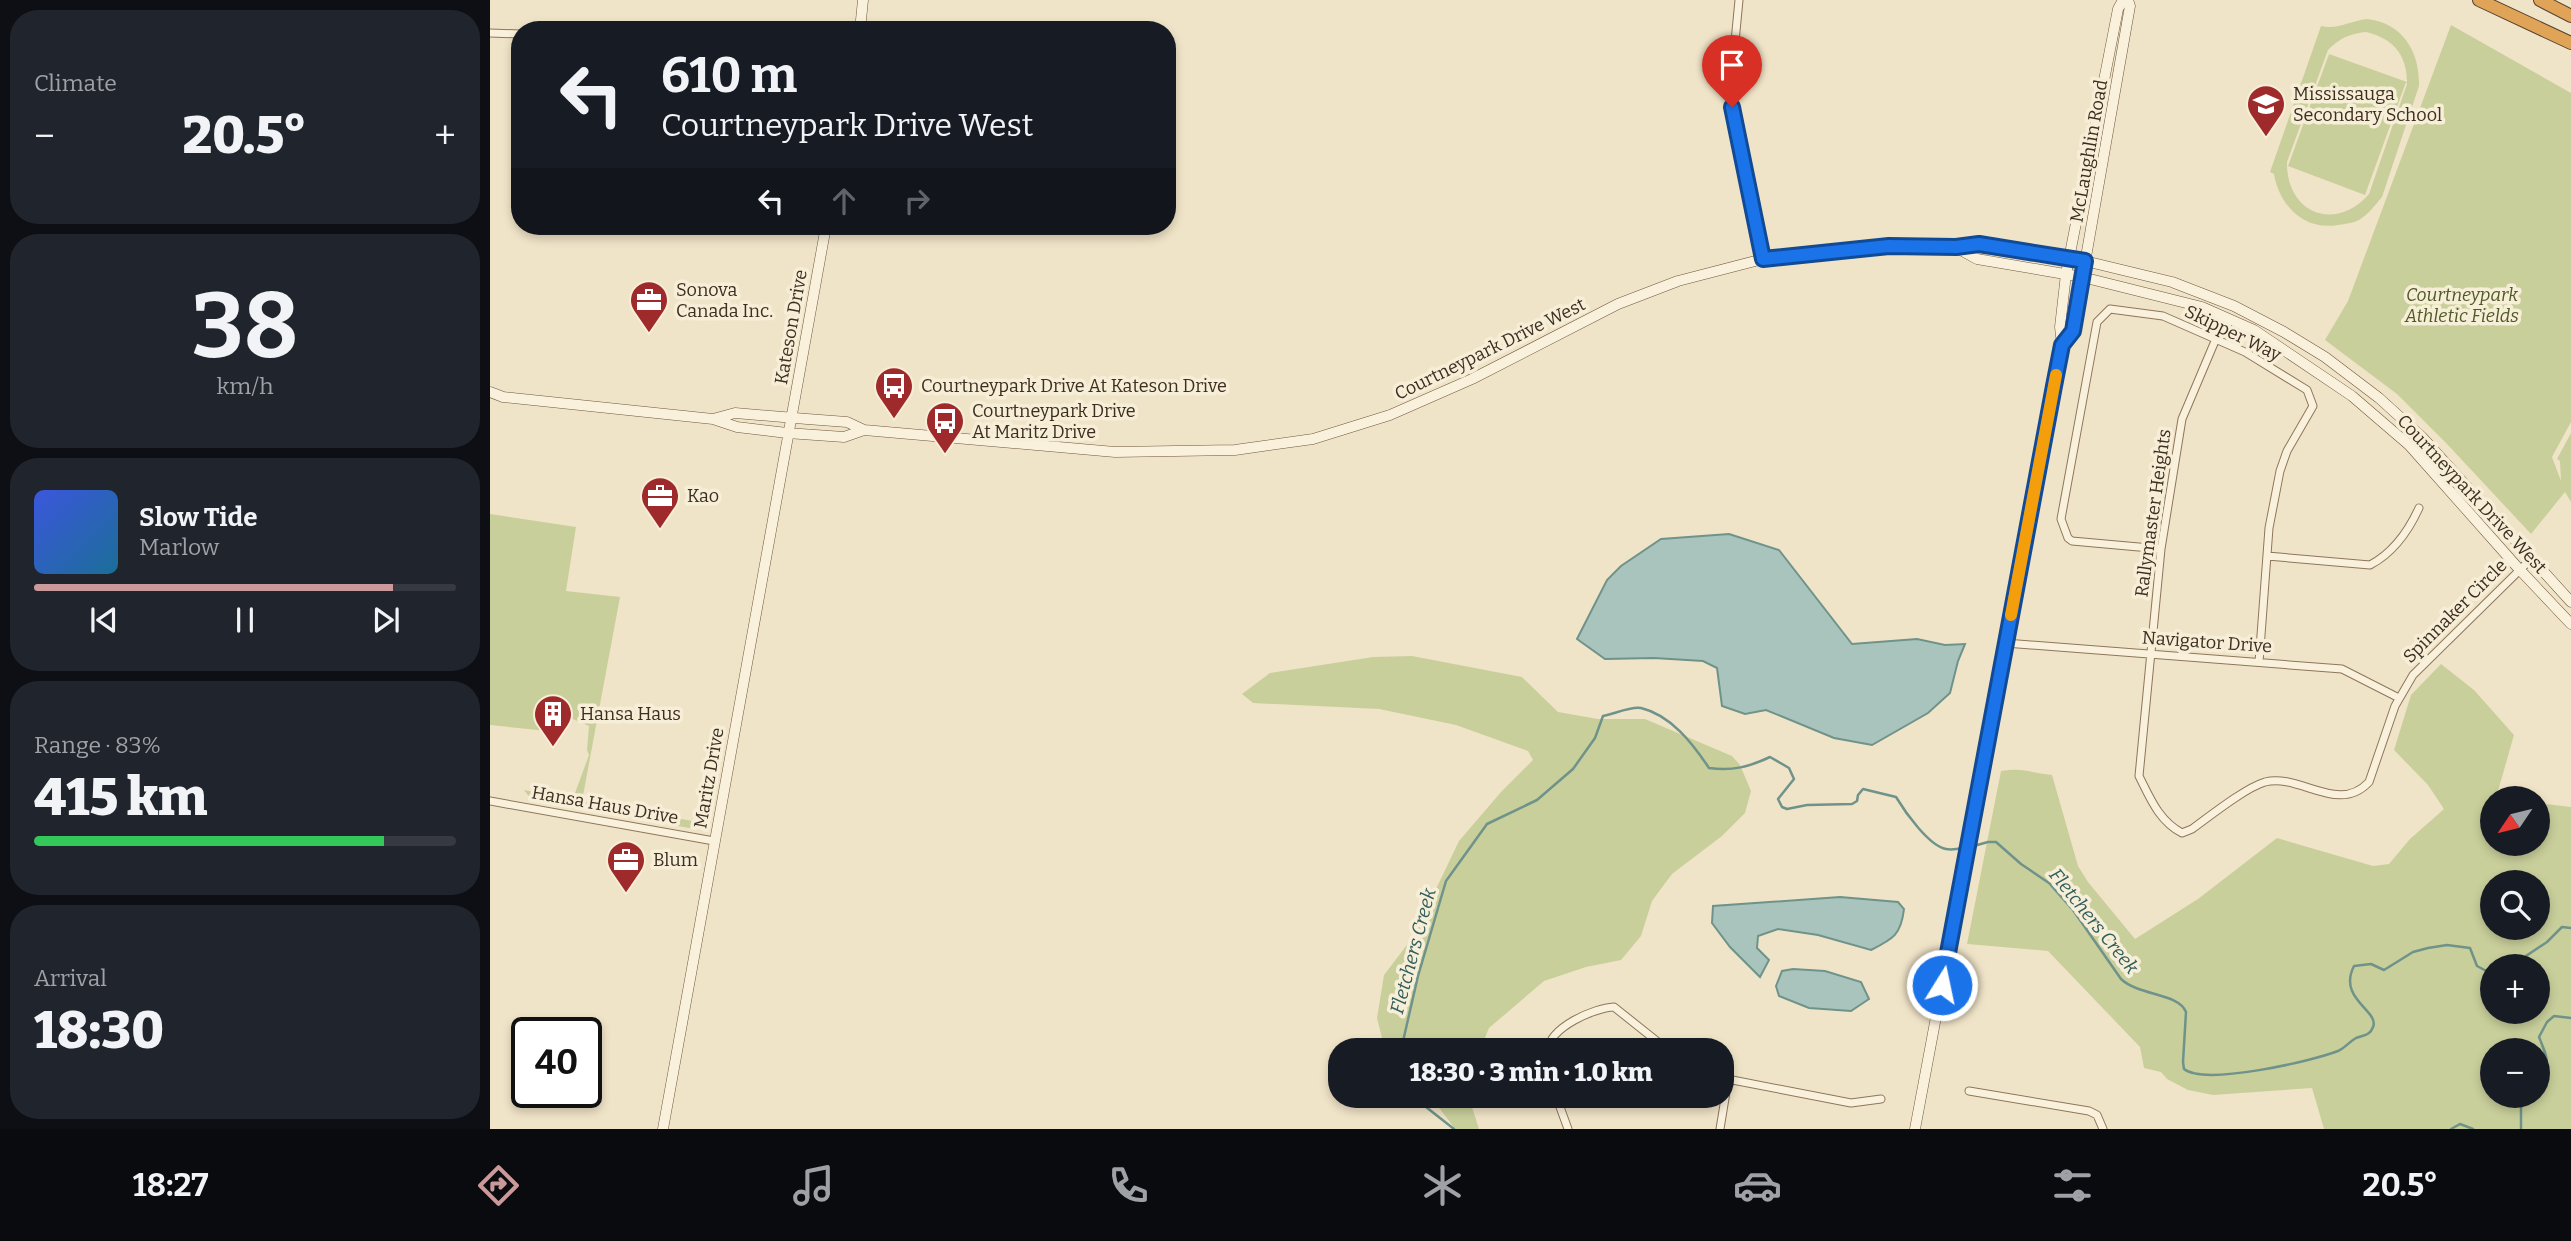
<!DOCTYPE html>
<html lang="en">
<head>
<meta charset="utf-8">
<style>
  :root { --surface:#171b24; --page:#20242c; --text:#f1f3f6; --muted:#9ea1a6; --line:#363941; --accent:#cc999b }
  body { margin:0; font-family:Bitter,serif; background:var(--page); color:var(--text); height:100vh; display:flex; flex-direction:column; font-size:26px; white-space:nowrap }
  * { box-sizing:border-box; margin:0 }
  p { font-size:23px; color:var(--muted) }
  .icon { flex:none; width:38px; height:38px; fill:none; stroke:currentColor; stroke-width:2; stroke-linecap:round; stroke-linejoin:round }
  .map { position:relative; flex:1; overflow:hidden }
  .side { display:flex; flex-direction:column; gap:10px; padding:10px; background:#0d0f14; width:490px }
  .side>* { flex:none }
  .top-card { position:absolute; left:21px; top:21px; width:665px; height:214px; border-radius:28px; box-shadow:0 4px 10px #0003; background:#171b24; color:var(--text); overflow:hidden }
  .needle { width:46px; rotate:235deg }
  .buttons { position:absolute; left:1990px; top:786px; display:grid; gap:14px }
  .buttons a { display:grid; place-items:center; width:70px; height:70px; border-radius:50%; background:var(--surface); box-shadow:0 4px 10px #0003; font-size:35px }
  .speed { position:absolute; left:21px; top:1017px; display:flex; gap:14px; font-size:35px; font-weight:700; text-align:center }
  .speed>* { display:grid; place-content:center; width:91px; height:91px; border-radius:50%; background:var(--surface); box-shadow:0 4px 10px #0003; line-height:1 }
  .speed .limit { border:4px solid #111; border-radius:10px; background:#fff; color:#111 }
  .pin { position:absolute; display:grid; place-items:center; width:60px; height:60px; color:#fff; margin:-72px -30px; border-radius:50% 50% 50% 0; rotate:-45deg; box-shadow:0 0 7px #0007 }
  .pin .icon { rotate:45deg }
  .me { position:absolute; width:77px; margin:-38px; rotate:10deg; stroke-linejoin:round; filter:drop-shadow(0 0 5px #0008) }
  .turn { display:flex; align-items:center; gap:24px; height:147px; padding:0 35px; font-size:32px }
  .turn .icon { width:91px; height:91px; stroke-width:2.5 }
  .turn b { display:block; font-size:49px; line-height:60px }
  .lanes { display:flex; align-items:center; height:66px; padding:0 35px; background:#0003; justify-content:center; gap:35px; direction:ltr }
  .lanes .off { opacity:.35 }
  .big { font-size:52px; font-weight:800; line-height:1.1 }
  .side .widget { flex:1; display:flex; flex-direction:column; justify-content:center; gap:10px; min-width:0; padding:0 24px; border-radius:28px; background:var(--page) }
  .side .dial { align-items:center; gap:0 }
  .dial b { font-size:91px; line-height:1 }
  .song { display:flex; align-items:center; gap:21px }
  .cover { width:84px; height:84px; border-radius:10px; background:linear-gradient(135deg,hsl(230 70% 55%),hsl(200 70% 35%)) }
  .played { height:7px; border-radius:4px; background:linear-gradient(90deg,var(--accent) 85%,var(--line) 85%) }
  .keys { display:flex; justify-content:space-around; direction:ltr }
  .heat { display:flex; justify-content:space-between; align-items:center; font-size:38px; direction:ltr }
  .charge { height:10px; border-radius:5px; background:linear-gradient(90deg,#34c759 83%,var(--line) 0) }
  .trip { position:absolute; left:838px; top:1038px; width:406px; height:70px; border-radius:28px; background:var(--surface); box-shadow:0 4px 10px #0003; font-weight:800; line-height:70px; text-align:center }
  .tabs { display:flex; height:112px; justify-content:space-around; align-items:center; background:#090b0e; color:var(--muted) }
  .tabs .icon { width:49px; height:49px }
  .tabs .active { color:var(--accent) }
  .tabs b { font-size:32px; color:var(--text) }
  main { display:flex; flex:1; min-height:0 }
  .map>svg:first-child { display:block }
  .green { fill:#c9cf9b; fill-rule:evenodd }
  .water { fill:#a9c4bc; stroke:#6f938a; stroke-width:2 }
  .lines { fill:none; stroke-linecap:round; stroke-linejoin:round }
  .stream { stroke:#6f938a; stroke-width:2.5 }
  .street-casing { stroke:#8d765c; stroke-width:9 }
  .secondary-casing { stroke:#6f573f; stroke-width:11 }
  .highway-casing { stroke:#5b4430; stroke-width:14 }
  .street { stroke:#faf1dc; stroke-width:7 }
  .secondary { stroke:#faf1dc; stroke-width:10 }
  .highway { stroke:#e0a458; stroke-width:12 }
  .route-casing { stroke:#114b97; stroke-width:18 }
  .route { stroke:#1a73e8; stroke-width:12 }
  .slow { stroke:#f59e0b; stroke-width:12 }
  .labels { text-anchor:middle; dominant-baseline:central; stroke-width:7; stroke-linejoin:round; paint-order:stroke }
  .poi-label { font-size:18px; fill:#3d2e20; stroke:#f7eed8; text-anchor:start }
  .street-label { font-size:18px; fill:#3d2e20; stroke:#f7eed8 }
  .park-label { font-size:18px; font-style:italic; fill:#4d5a26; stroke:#f7eed8 }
  .water-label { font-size:19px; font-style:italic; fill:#2f5d5a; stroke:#f7eed8 }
</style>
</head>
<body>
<main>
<section class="side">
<div class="widget"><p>Climate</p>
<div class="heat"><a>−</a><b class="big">20.5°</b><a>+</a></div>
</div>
<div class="widget dial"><b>38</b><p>km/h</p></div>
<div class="widget">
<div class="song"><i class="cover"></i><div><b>Slow Tide</b><p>Marlow</p></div></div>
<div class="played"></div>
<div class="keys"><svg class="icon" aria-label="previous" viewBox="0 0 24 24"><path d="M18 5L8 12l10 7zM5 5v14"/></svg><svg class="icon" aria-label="pause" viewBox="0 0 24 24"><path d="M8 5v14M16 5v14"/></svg><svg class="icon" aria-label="next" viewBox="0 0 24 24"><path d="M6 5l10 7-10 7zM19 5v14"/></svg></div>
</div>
<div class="widget"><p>Range · 83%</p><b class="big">415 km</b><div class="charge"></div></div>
<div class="widget"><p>Arrival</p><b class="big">18:30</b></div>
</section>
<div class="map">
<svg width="2081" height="1129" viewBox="0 0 2081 1129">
  <rect width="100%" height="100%" fill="#f0e4c8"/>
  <path class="green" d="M1877,19C1913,23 1930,52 1929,86L1892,197C1885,205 1879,214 1869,220C1863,223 1855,224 1848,225C1814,231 1789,205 1784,174L1780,172L1831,26C1847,30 1860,21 1877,19ZM1876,32C1902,38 1917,54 1917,82L1839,54L1798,166L1875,195L1916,82L1917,84L1879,194C1845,233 1796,213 1797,162L1838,50C1850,38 1859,34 1876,32Z
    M1961,25L2081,93V422L2062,457L2071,481L2070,461L2067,459L2081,433V502L2075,492L2041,534L1957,444L1907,394L1835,340L1858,301Z
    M0,514L86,527L76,591L130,597L92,801L208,822L210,826L199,828L41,799L34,790L72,797L85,793L99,755L97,750L99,726L64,711L57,731L0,725Z
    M922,656L1032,677L1068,712L1108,719H1155L1242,756L1250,765L1261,791L1255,813L1232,836L1182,874L1162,901L1151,936L1131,960L1096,967L1054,981L999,1028L990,1050H895L887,1018L894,975L923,937L969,841L1011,792L1043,760L1038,751L966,725L889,709L763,703L752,694L780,673L883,657Z
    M1951,664L1984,690L2024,735L2008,791L2030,798H2002V844H2048V803L2081,807V1129H1834L1822,1088L1723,1095L1698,1090L1677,1079L1671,1072L1654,1068L1650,1047L1558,951L1477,944L1511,771C1534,767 1540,773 1562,775L1588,866L1598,882L1645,939L1708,899L1787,838L1883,866L1899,864L1920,839L1954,809L1938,785L1904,750L1921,695ZM2048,882V928H2002V882ZM2002,966H2048V1012H2002ZM2002,1050H2048V1096H2002Z
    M933,1096H982V1107L989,1129H965L950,1109Z"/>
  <path class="water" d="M1239,534L1289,550L1362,644L1427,639L1455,645L1475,644L1468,661L1460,693L1438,713L1382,745L1344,738L1276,710L1255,714L1232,706L1227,668L1213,661L1164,658L1115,659L1087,639L1117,580L1131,566L1171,539Z
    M1350,897L1408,902L1414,909C1411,935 1403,939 1381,950L1328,935L1288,929L1268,936L1267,948L1279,960L1270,977L1240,947L1222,923L1223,906Z
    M1303,969L1335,971L1371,982L1379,999L1361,1011L1319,1008L1289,996L1286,986L1292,971Z"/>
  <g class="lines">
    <path class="stream" d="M1480,847L1498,842H1506L1531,864L1559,883L1583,910L1631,979C1649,996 1689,993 1696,1012L1693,1062L1694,1069C1715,1086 1822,1061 1848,1051C1855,1048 1859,1042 1866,1038C1873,1035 1880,1036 1883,1027C1890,1011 1847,999 1864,966L1881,964L1894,970L1923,952L1938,948L1957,945L1980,948L1987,966L2002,974
      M2021,966L2057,942L2072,927L2081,928
      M911,1050L928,976L956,881L997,824L1047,800L1083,769L1105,738L1113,716C1124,714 1141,706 1151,708C1181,715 1203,744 1219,768C1243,771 1259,767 1280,757L1299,768L1304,779L1288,799L1292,807L1297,809L1317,805L1362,804L1367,801L1368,795L1373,789L1406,797C1415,812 1439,846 1456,849C1461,850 1468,849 1473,848
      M2048,1088C2060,1062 2059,1062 2049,1037L2057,1022L2064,1016L2081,1018
      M922,1096L964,1129
      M1961,1129L1970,1124L1983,1129
      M2031,1129V1105L2040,1096"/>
    <defs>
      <path id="street" d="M1249,0L1241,83L1242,107L1273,259
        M0,33L30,34
        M1725,341L1692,419L1671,549L1649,776C1660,798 1669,821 1692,833L1702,829C1720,816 1755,788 1775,782C1810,773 1848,815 1879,782L1905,706L1923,675L2041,559
        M1671,549L1582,541L1578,538L1571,519L1607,322L1620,309L1673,316L1755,352L1817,390L1823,406L1797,451L1790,471L1779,528L1769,662
        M1777,556L1880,565C1903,553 1918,532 1929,508
        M1515,643L1852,669L1909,698
        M0,801L224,841
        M1058,1050C1060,1027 1104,1008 1124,1007L1178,1050
        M1232,1078L1361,1103L1391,1099
        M1479,1091L1599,1111L1607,1115L1613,1129
        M1066,1096L1078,1129
        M1230,1129L1238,1080"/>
      <path id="secondary" d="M370,30L373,0
        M1467,248L1487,259L1592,277L1712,307L1764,330L1862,396L1919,445L2029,569L2081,624
        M1572,345L1583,331L1640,6L1638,0
        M0,392L13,397L223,419L247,427L297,433L354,437L374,430
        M223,419L245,413L317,419L357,422L374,430L625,452L745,450L823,439L900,415L982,379L1128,304L1188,281L1273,259L1317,253L1399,246L1467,247L1490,244L1595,261L1682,282L1744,306L1794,332L1835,357L1889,398L1932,437L2081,602
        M173,1129L336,226
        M1425,1129L1572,345L1570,327L1576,274L1628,9L1633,0"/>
      <path id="highway" d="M1989,0L2081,43
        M2050,0L2081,16"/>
    </defs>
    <use href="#street" class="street-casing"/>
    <use href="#secondary" class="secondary-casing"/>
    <use href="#highway" class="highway-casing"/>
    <use href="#street" class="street"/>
    <use href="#secondary" class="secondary"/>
    <use href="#highway" class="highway"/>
  </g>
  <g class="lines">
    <defs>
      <path id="route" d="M1242,107L1273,259L1399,246L1466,247L1489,244L1595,261L1583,331L1572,345L1564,386L1452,985"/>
    </defs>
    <use href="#route" class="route-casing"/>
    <use href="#route" class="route"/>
    <path class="slow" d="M1521,615L1566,375"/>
  </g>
  <defs>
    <symbol id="school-pin" viewBox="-11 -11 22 30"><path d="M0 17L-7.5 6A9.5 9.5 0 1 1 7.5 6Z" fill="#9e2a2b" stroke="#f7eed8"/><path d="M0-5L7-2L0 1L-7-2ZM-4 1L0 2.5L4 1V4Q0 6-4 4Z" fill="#fff"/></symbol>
    <symbol id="office-pin" viewBox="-11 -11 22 30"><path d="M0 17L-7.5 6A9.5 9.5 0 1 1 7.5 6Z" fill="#9e2a2b" stroke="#f7eed8"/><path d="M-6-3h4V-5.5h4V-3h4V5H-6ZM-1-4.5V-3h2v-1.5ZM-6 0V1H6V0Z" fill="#fff"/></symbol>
    <symbol id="bus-pin" viewBox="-11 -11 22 30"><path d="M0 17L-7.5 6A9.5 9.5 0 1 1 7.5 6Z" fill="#9e2a2b" stroke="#f7eed8"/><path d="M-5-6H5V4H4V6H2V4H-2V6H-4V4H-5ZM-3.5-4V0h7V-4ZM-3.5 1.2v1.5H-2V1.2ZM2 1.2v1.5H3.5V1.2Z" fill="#fff"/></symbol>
    <symbol id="building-pin" viewBox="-11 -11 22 30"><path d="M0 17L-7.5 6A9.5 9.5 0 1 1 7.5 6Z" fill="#9e2a2b" stroke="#f7eed8"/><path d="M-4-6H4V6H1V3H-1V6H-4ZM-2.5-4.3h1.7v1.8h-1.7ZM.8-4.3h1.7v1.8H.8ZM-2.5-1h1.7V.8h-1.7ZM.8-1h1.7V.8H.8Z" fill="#fff"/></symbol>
  </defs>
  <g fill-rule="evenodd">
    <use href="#school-pin" x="1754" y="82" width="44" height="60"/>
    <use href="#office-pin" x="137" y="278" width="44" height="60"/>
    <use href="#bus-pin" x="382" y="364" width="44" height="60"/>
    <use href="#bus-pin" x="433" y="399" width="44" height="60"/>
    <use href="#office-pin" x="148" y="474" width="44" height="60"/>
    <use href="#building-pin" x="41" y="692" width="44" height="60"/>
    <use href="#office-pin" x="114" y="838" width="44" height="60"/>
  </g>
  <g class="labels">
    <g class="poi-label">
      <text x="1803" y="94">Mississauga<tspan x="1803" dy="21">Secondary School</tspan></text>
      <text x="186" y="290">Sonova<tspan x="186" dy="21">Canada Inc.</tspan></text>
      <text x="431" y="386">Courtneypark Drive At Kateson Drive</text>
      <text x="482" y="411">Courtneypark Drive<tspan x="482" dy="21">At Maritz Drive</tspan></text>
      <text x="197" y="496">Kao</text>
      <text x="90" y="714">Hansa Haus</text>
      <text x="163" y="860">Blum</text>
    </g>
    <g class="street-label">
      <text transform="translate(1599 151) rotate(-80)">McLaughlin Road</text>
      <text transform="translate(301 327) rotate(-80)">Kateson Drive</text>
      <text transform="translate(1743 333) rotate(26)">Skipper Way</text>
      <text transform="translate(1000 349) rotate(-26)">Courtneypark Drive West</text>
      <text transform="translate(1982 494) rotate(47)">Courtneypark Drive West</text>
      <text transform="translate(1663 513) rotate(-82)">Rallymaster Heights</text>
      <text transform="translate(1965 611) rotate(-45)">Spinnaker Circle</text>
      <text transform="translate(1717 642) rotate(4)">Navigator Drive</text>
      <text transform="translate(219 778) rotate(-80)">Maritz Drive</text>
      <text transform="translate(115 805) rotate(10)">Hansa Haus Drive</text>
    </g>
    <g class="park-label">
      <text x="1972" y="295">Courtneypark<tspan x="1972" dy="21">Athletic Fields</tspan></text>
    </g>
    <g class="water-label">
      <text transform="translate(1604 921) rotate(51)">Fletchers Creek</text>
      <text transform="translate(923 951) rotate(-75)">Fletchers Creek</text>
    </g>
  </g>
</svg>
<div class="buttons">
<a><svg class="needle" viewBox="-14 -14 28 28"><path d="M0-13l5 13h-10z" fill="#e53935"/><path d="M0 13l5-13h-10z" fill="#9ea1a6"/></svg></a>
<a><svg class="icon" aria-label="search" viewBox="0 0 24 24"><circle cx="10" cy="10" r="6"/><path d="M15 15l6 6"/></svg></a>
<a>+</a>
<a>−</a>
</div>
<div class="speed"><div class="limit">40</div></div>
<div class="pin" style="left:1242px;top:107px;background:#d93025"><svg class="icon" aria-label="arrive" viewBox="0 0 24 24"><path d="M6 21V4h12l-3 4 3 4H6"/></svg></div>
<svg class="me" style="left:1452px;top:985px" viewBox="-20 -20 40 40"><circle r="17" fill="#1a73e8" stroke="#fff" stroke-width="3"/><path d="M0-11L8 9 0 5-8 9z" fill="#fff"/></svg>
<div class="trip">18:30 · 3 min · 1.0 km</div>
<div class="top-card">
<div class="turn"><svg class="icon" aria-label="left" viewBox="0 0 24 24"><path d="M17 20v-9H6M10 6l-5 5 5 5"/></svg><div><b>610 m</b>Courtneypark Drive West</div></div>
<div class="lanes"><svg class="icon" aria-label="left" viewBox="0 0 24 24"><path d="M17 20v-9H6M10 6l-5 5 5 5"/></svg><svg class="icon off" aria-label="ahead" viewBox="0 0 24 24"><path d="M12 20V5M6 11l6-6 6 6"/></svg><svg class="icon off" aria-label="right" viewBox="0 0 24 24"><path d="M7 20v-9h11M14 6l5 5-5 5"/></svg></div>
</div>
</div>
</main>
<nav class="tabs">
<b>18:27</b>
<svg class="icon active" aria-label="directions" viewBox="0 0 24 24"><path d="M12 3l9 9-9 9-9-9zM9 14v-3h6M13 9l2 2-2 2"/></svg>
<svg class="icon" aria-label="music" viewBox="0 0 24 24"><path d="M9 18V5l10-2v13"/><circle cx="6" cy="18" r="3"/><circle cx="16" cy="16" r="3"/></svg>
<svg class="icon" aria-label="phone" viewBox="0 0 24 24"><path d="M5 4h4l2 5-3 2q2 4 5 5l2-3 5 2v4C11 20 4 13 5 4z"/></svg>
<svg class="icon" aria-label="climate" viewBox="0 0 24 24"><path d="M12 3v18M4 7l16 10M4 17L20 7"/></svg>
<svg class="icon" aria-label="car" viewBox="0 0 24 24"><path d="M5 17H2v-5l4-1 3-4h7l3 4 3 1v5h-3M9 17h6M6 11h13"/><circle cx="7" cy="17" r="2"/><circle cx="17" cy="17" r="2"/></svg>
<svg class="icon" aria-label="filters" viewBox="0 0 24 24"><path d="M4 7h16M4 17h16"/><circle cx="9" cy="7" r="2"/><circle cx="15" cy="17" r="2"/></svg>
<b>20.5°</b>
</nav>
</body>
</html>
